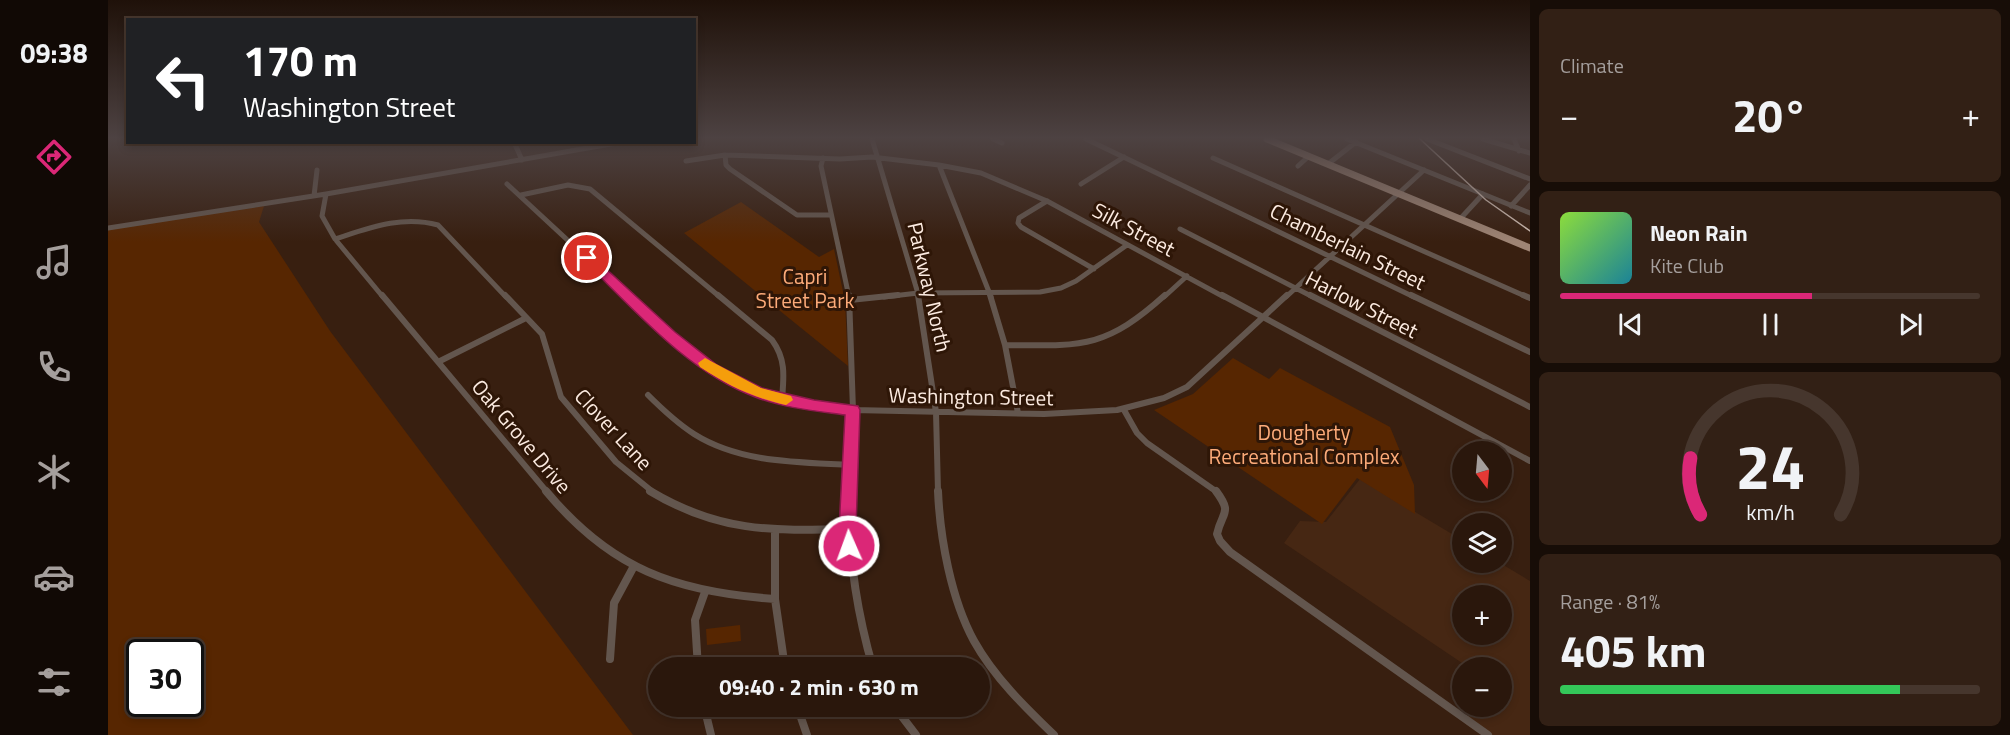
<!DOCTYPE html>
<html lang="en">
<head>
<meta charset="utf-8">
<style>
  :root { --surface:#2a170c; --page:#322015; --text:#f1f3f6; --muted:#a59f9d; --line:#46362d; --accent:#db2777 }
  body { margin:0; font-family:"Titillium Web",sans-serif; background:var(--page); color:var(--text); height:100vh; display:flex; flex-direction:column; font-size:22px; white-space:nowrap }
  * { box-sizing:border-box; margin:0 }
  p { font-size:20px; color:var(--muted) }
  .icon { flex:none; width:33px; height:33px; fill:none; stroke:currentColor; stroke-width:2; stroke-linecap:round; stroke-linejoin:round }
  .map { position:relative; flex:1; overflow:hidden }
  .side { display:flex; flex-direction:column; gap:9px; padding:9px; background:#170d07; width:480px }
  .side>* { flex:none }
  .hud { position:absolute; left:18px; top:18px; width:570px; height:126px; border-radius:0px; box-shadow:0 3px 9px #0003,0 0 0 2px var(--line); background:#202124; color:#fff; overflow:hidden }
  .needle { width:39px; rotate:164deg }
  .controls { position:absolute; left:1344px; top:441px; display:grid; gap:12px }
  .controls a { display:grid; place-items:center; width:60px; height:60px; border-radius:50%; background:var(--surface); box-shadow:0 3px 9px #0003,0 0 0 2px var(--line); font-size:30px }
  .speed { position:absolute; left:18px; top:639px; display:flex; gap:12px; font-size:30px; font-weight:700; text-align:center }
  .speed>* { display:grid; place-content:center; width:78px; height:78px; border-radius:50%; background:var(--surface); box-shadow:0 3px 9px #0003,0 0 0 2px var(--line); line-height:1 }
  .speed .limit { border:3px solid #111; border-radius:9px; background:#fff; color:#111 }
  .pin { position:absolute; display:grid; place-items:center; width:51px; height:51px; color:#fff; margin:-26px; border:3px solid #fff; border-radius:50%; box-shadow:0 2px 6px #0007 }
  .me { position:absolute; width:66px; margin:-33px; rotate:358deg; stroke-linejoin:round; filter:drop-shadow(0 0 4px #0008) }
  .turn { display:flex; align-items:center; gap:21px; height:126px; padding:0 18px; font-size:27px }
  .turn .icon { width:78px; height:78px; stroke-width:2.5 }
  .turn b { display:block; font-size:42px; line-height:51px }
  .big { font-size:45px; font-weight:700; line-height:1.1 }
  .side .tile { flex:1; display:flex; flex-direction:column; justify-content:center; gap:9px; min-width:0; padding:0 21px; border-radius:9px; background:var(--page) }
  .side .dial { align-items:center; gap:0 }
  .dial svg { height:156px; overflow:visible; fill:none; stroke:var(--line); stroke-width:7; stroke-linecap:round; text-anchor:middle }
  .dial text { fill:var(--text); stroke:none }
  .song { display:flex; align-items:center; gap:18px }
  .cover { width:72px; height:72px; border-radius:9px; background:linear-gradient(135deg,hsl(90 70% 55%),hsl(190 70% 35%)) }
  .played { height:6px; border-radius:3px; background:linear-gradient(90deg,var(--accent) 60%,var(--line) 60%) }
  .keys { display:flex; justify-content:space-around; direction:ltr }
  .heat { display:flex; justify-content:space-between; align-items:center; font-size:33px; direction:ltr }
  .charge { height:9px; border-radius:4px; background:linear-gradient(90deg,#34c759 81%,var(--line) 0) }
  .trip { position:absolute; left:540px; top:657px; width:342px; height:60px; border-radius:30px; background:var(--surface); box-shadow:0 3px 9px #0003,0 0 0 2px var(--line); font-weight:700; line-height:60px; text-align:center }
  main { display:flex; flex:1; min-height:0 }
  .tabs { display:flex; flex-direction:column; width:108px; justify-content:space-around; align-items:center; background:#110905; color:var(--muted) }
  .tabs .icon { width:42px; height:42px }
  .tabs .current { color:var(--accent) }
  .tabs b { font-size:27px; color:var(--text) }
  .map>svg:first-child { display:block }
  .built { fill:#462713; fill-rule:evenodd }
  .green { fill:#572601; fill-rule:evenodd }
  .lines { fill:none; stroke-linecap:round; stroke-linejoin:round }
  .minor-far2 { stroke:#63564e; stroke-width:5 }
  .minor-far1 { stroke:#63564e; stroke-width:6 }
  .minor { stroke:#63564e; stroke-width:8 }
  .major { stroke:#9e8474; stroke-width:7 }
  .rail { stroke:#d1beb3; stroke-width:1.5 }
  .route { fill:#db2777; stroke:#8e194d; stroke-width:1.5 }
  .slow { fill:#f59e0b }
  .labels { text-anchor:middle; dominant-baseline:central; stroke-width:6; stroke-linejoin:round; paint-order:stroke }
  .street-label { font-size:21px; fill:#fcebe1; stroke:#2e1607 }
  .park-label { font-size:21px; fill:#fdab79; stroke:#2e1607 }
</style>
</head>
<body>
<main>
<nav class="tabs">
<b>09:38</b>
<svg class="icon current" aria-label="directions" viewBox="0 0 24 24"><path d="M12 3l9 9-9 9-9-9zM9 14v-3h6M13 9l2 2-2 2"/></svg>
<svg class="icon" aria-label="music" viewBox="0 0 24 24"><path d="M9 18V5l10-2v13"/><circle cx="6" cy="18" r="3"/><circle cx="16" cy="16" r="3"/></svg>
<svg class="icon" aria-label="phone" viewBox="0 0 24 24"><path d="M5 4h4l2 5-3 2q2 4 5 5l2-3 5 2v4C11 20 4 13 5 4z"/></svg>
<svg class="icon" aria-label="climate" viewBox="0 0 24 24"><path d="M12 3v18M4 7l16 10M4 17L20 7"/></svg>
<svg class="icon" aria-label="car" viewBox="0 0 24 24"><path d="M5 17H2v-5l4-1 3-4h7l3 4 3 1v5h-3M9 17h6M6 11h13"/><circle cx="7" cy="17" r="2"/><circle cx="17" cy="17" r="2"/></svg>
<svg class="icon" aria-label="filters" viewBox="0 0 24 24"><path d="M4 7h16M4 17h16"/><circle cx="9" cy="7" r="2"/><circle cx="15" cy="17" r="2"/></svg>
</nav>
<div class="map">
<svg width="1422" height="735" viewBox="0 0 1422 735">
  <rect width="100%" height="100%" fill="#381f10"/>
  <path class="built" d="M1252,479L1354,540V562L1392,563L1422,581V735H1374L1356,723L1364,707L1394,706V668L1360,667L1176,543L1192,521L1218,522ZM1354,596H1394V634H1354Z"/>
  <path class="green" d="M633,202L711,257L726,249L737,301L740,366L576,233Z
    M156,206L151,222L222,331L525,735H0V229ZM32,652H82V704H32Z
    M1125,358L1161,379L1172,368L1282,427L1306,485L1307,514L1249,478L1214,524L1046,410L1085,394Z
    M632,625L633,641L599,645L598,629Z"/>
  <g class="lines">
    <path class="minor-far2" d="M764,139L811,297
      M885,139L894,143
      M978,139L1306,297
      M1239,139L1422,213
      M1319,139L1422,179
      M1375,139L1422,153
      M1406,139L1411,151
      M406,142L414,160
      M617,155L618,165L622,169L689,215H723
      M715,158L713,166L741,297
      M1105,158L1419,297
      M578,161L617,155L732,159L764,157L831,165L873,173L939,201L1116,297
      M1220,164L1248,142
      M831,165L883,297
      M1190,166L1201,156
      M399,184L521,297
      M973,184L1016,157
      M218,194L214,216L227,239L275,297
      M413,195L460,185L482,189L612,297
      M206,196L209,170
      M939,201L911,218L910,223L913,227L986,269
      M1403,206L1422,185
      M1352,219L1375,194
      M0,228L218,194L514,142
      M1072,229L1205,297
      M227,239C261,228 294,215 330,225L398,297
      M776,297L810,293L932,292L953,288L968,281L1019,245
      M1056,297L1079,276
      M1178,297L1316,170"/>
    <path class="minor-far1" d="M274,295L439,492
      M397,295L434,334L453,397L508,462L545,492
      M520,295L604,369L650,393L706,406L745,410L936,414L1009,410L1056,398L1079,387L1179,295
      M610,295L664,340C678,359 676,376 674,399
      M741,295L745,410L742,492
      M810,295L828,412L830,492
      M882,295L897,345L910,413
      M1114,295L1422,461
      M1202,295L1422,407
      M1303,295L1422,352
      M1415,295L1422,298
      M742,300L790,295
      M897,345C974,346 997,349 1057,295
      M330,362L418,318
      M540,395C554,409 569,423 586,434C632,463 689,462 742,465
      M1016,410L1029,433L1039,443L1109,492"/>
    <path class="minor" d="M438,491C503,569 567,592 667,599
      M542,491C610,532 663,531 740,529
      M742,491C739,552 748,609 765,668
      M830,491C832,538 843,599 866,641C886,677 917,707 946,735
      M1108,491C1125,514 1114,511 1109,534L1112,541L1122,552L1380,735
      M667,531V599L677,668
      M502,659L506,603L526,566
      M590,668L587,620L597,592
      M596,706L603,735
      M689,706L699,735
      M786,706L808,735"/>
    <path class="major" d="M1159,139L1422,248"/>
    <path class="rail" d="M1312,139L1378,200L1422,231"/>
  </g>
  <linearGradient id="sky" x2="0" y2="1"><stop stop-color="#1f1109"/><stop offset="0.57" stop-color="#4d4242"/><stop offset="1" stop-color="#4d4242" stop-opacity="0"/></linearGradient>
  <rect width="1422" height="242" fill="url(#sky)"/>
  <path class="route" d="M479,254L483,255L567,332L609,365L654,388L706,400L750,406L752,410L748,529L749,546L747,551L741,553L735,551L731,529L737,415C708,411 675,408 647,397C579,372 526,309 475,260V255Z"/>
  <path class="slow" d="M597,358L653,388L683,396L685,400L678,405C644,397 621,386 592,367L590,363Z"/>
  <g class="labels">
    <g class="street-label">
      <text transform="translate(1026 229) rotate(28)">Silk Street</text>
      <text transform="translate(1240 246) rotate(26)">Chamberlain Street</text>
      <text transform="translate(822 287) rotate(77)">Parkway North</text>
      <text transform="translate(1254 304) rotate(27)">Harlow Street</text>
      <text transform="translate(863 396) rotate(1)">Washington Street</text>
      <text transform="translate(506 429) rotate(47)">Clover Lane</text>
      <text transform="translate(414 436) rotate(50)">Oak Grove Drive</text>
    </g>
    <g class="park-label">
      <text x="697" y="276">Capri<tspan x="697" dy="24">Street Park</tspan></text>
      <text x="1196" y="432">Dougherty<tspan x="1196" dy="24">Recreational Complex</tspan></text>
    </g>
  </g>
</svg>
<div class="controls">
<a><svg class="needle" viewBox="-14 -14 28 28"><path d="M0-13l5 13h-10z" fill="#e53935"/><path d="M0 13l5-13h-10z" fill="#a59f9d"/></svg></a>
<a><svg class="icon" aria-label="layers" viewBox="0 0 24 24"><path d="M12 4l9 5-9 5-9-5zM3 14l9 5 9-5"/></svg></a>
<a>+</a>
<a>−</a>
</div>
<div class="speed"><div class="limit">30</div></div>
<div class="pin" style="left:479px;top:258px;background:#d93025"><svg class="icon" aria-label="arrive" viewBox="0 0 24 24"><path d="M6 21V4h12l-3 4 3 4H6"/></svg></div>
<svg class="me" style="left:741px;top:546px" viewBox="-20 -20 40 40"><circle r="17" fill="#db2777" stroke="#fff" stroke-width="3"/><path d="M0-11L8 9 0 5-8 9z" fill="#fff"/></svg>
<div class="trip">09:40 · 2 min · 630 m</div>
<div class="hud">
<div class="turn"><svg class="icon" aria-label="left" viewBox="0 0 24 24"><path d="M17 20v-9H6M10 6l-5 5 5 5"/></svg><div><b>170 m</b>Washington Street</div></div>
</div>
</div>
<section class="side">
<div class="tile"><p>Climate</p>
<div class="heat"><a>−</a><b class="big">20°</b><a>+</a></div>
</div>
<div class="tile">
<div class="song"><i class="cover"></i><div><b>Neon Rain</b><p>Kite Club</p></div></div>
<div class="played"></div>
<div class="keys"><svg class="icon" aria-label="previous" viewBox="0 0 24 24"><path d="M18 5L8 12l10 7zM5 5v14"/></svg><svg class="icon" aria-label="pause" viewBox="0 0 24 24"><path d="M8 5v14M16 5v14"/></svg><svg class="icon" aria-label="next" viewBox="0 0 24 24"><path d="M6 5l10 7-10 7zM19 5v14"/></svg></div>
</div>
<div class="tile dial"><svg viewBox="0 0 100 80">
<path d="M14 69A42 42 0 1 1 86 69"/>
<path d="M14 69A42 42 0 0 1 9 40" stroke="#db2777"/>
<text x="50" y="56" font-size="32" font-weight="700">24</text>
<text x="50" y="72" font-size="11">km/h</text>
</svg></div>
<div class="tile"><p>Range · 81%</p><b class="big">405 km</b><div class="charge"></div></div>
</section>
</main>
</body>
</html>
